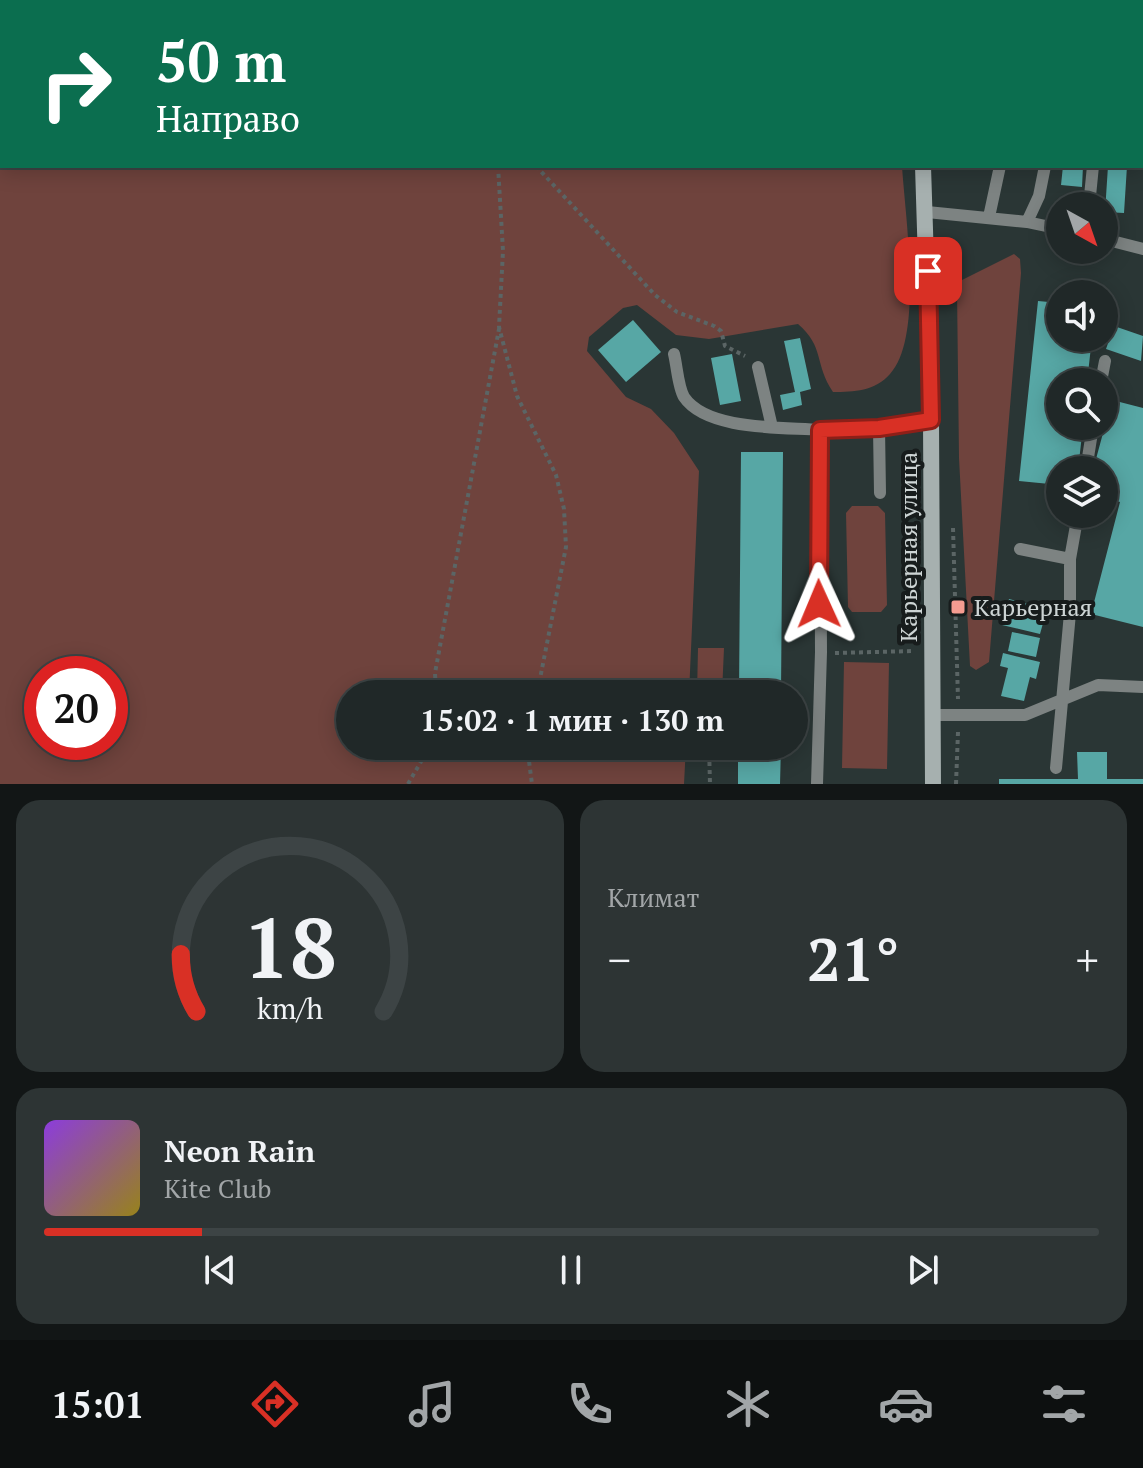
<!DOCTYPE html>
<html lang="ru">
<head>
<meta charset="utf-8">
<style>
  :root { --surface:#202828; --page:#2d3434; --text:#f1f3f6; --muted:#a2a6a8; --line:#3d4445; --accent:#d93025 }
  body { margin:0; font-family:"PT Serif",serif; background:var(--page); color:var(--text); height:100vh; display:flex; flex-direction:column; font-size:30px; white-space:nowrap }
  * { box-sizing:border-box; margin:0 }
  p { font-size:26px; color:var(--muted) }
  .icon { flex:none; width:44px; height:44px; fill:none; stroke:currentColor; stroke-width:2; stroke-linecap:round; stroke-linejoin:round }
  .map { position:relative; height:784px; overflow:hidden }
  .sheet { display:flex; flex-direction:column; gap:16px; padding:16px; background:#121616; flex:1 }
  .sheet>* { flex:none }
  .top-card { position:absolute; left:0px; top:0px; width:1144px; height:168px; box-shadow:0 4px 20px #0003,0 0 0 2px var(--line); background:#0b6e4f; color:#fff; overflow:hidden }
  .needle { width:52px; rotate:140deg }
  .buttons { position:absolute; left:1046px; top:192px; display:grid; gap:16px }
  .buttons a { display:grid; place-items:center; width:72px; height:72px; border-radius:50%; background:var(--surface); box-shadow:0 4px 20px #0003,0 0 0 2px var(--line); font-size:40px }
  .speed { position:absolute; left:24px; top:656px; display:flex; gap:16px; font-size:40px; font-weight:700; text-align:center }
  .speed>* { display:grid; place-content:center; width:104px; height:104px; border-radius:50%; background:var(--surface); box-shadow:0 4px 20px #0003,0 0 0 2px var(--line); line-height:1 }
  .speed .limit { border:12px solid #d22; background:#fff; color:#111 }
  .pin { position:absolute; display:grid; place-items:center; width:68px; height:68px; color:#fff; margin:-34px; border-radius:16px; box-shadow:0 4px 12px #0006 }
  .me { position:absolute; width:88px; margin:-44px; rotate:359deg; stroke-linejoin:round; filter:drop-shadow(0 0 6px #0008) }
  .turn { display:flex; align-items:center; gap:28px; height:168px; padding:0 24px; font-size:36px }
  .turn .icon { width:104px; height:104px; stroke-width:2.5 }
  .turn b { display:block; font-size:56px; line-height:68px }
  .big { font-size:60px; font-weight:800; line-height:1.1 }
  .sheet .card { flex:1; display:flex; flex-direction:column; justify-content:center; gap:12px; min-width:0; padding:0 28px; border-radius:24px; background:var(--page) }
  .sheet .dial { align-items:center; gap:0 }
  .dial svg { height:208px; overflow:visible; fill:none; stroke:var(--line); stroke-width:7; stroke-linecap:round; text-anchor:middle }
  .dial text { fill:var(--text); stroke:none }
  .song { display:flex; align-items:center; gap:24px }
  .cover { width:96px; height:96px; border-radius:12px; background:linear-gradient(135deg,hsl(270 70% 55%),hsl(50 70% 35%)) }
  .played { height:8px; border-radius:4px; background:linear-gradient(90deg,var(--accent) 15%,var(--line) 15%) }
  .keys { display:flex; justify-content:space-around; direction:ltr }
  .heat { display:flex; justify-content:space-between; align-items:center; font-size:44px; direction:ltr }
  .sheet .tiles { flex:1; display:grid; gap:16px; grid-template-columns:1fr 1fr }
  .card:last-child { grid-column:span 2 }
  .trip { position:absolute; left:336px; top:680px; width:472px; height:80px; border-radius:40px; background:var(--surface); box-shadow:0 4px 20px #0003,0 0 0 2px var(--line); font-weight:800; line-height:80px; text-align:center }
  .tabs { display:flex; height:128px; justify-content:space-around; align-items:center; background:#0d1010; color:var(--muted) }
  .tabs .icon { width:56px; height:56px }
  .tabs .current { color:var(--accent) }
  .tabs b { font-size:36px; color:var(--text) }
  .map>svg:first-child { display:block }
  .green { fill:#6f433d; fill-rule:evenodd }
  .building { fill:#57a7a5 }
  .lines { fill:none; stroke-linecap:round; stroke-linejoin:round }
  .path { stroke:#5b6565; stroke-width:4; stroke-dasharray:4 4; stroke-linecap:butt }
  .lane { stroke:#7d8382; stroke-width:12 }
  .secondary { stroke:#a6b0af; stroke-width:16 }
  .route-casing { stroke:#8d1f18; stroke-width:20 }
  .route { stroke:#d93025; stroke-width:14 }
  .poi-dot { fill:#f59c91; stroke:#171c1c; stroke-width:3 }
  .labels { text-anchor:middle; dominant-baseline:central; stroke-width:8; stroke-linejoin:round; paint-order:stroke }
  .street-label { font-size:24px; fill:#cdd4d4; stroke:#171c1c }
  .poi-label { font-size:24px; fill:#cdd4d4; stroke:#171c1c; text-anchor:start }
</style>
</head>
<body>
<div class="map">
<svg width="1143" height="784" viewBox="0 0 1143 784">
  <rect width="100%" height="100%" fill="#2a3635"/>
  <path class="green" d="M0,0H890L2,2V166H902C905,215 924,337 890,374C875,391 854,392 833,392C814,364 825,347 798,324L709,339L676,335L637,305L623,308L589,337L587,351L626,397L651,409L674,433L699,471L689,694H350V746H686L684,784H0ZM42,674H110V742H42Z
    M1014,254L1020,259L1021,273L989,662L976,670L970,666L959,458L957,290L962,280Z
    M852,506H878L885,513L887,605L881,612H852L848,607L846,513Z
    M698,648H724L722,694H697Z
    M844,662L889,663L887,769L842,768Z"/>
  <path class="building" d="M1063,166H1083L1082,187L1061,185Z
    M1108,166H1127L1124,213L1105,212Z
    M1038,301L1060,303V338H1092L1087,382H1060V426H1083L1078,470H1060V485L1019,481Z
    M633,320L661,352L626,382L598,350Z
    M1114,326L1143,336L1141,361L1106,349Z
    M800,338L811,389L800,392L802,405L783,410L780,395L795,392L784,341Z
    M732,354L741,401L720,405L711,358Z
    M1112,400L1143,408V627L1091,614L1120,502L1104,497V470H1093Z
    M741,452H783L781,694H739Z
    M1009,599L1047,609L1040,634L1002,625Z
    M1012,632L1040,638L1036,657L1008,651Z
    M1003,653L1040,662L1036,679L1030,677L1024,701L1001,696L1008,668L1000,666Z
    M738,746H781L780,784H738Z
    M1077,752H1107V779H1143V784H999V779H1078Z"/>
  <g class="lines">
    <path class="path" d="M383,0L385,2
      M498,166L503,251L499,327L517,396L556,475L564,509L566,547L537,694
      M536,166L655,295L677,312L714,326L721,331L725,346L745,356
      M953,528L958,699
      M911,634L913,613
      M835,653L914,651
      M436,694L435,673L499,329
      M527,746L532,784
      M709,746L710,784
      M408,784L430,746
      M956,784L958,732"/>
    <path class="lane" d="M1000,0V2
      M1058,2V0
      M1106,2V0
      M1089,206L1093,166
      M927,212L1027,222L1060,229
      M989,217L1000,166
      M1027,222L1039,196L1045,166
      M1104,239L1143,249
      M674,354C677,366 678,387 684,397C707,431 784,427 820,430
      M758,367L772,427
      M1101,382L1105,361
      M879,428L880,493
      M1086,470L1093,426
      M1020,549L1070,559
      M933,715H1025L1098,685L1143,687
      M1056,768L1070,613V559L1078,514
      M817,784L821,652L820,430L879,428L931,420"/>
    <path class="secondary" d="M910,0V2
      M923,166L931,420L933,784"/>
  </g>
  <g class="lines">
    <defs>
      <path id="route" d="M819,604L820,430L879,428L931,420L928,271"/>
    </defs>
    <use href="#route" class="route-casing"/>
    <use href="#route" class="route"/>
  </g>
  <rect class="poi-dot" x="950" y="599" width="16" height="16" rx="4"/>
  <g class="labels">
    <g class="street-label">
      <text transform="translate(908 547) rotate(-90)">Карьерная улица</text>
    </g>
    <g class="poi-label">
      <text x="974" y="607">Карьерная</text>
    </g>
  </g>
</svg>
<div class="buttons">
<a><svg class="needle" viewBox="-14 -14 28 28"><path d="M0-13l5 13h-10z" fill="#e53935"/><path d="M0 13l5-13h-10z" fill="#a2a6a8"/></svg></a>
<a><svg class="icon" aria-label="sound" viewBox="0 0 24 24"><path d="M4 9h4l5-4v14l-5-4H4zM17 9q2 3 0 6"/></svg></a>
<a><svg class="icon" aria-label="search" viewBox="0 0 24 24"><circle cx="10" cy="10" r="6"/><path d="M15 15l6 6"/></svg></a>
<a><svg class="icon" aria-label="layers" viewBox="0 0 24 24"><path d="M12 4l9 5-9 5-9-5zM3 14l9 5 9-5"/></svg></a>
</div>
<div class="speed"><div class="limit">20</div></div>
<div class="pin" style="left:928px;top:271px;background:#d93025"><svg class="icon" aria-label="arrive" viewBox="0 0 24 24"><path d="M6 21V4h12l-3 4 3 4H6"/></svg></div>
<svg class="me" style="left:819px;top:604px" viewBox="-20 -20 40 40"><path d="M0-17L14 15 0 8-14 15z" fill="#d93025" stroke="#fff" stroke-width="4"/></svg>
<div class="trip">15:02 · 1 мин · 130 m</div>
<div class="top-card">
<div class="turn"><svg class="icon" aria-label="right" viewBox="0 0 24 24"><path d="M7 20v-9h11M14 6l5 5-5 5"/></svg><div><b>50 m</b>Направо</div></div>
</div>
</div>
<section class="sheet">
<div class="tiles">
<div class="card dial"><svg viewBox="0 0 100 80">
<path d="M14 69A42 42 0 1 1 86 69"/>
<path d="M14 69A42 42 0 0 1 8 47" stroke="#d93025"/>
<text x="50" y="56" font-size="32" font-weight="700">18</text>
<text x="50" y="72" font-size="11">km/h</text>
</svg></div>
<div class="card"><p>Климат</p>
<div class="heat"><a>−</a><b class="big">21°</b><a>+</a></div>
</div>
<div class="card">
<div class="song"><i class="cover"></i><div><b>Neon Rain</b><p>Kite Club</p></div></div>
<div class="played"></div>
<div class="keys"><svg class="icon" aria-label="previous" viewBox="0 0 24 24"><path d="M18 5L8 12l10 7zM5 5v14"/></svg><svg class="icon" aria-label="pause" viewBox="0 0 24 24"><path d="M8 5v14M16 5v14"/></svg><svg class="icon" aria-label="next" viewBox="0 0 24 24"><path d="M6 5l10 7-10 7zM19 5v14"/></svg></div>
</div>
</div>
</section>
<nav class="tabs">
<b>15:01</b>
<svg class="icon current" aria-label="directions" viewBox="0 0 24 24"><path d="M12 3l9 9-9 9-9-9zM9 14v-3h6M13 9l2 2-2 2"/></svg>
<svg class="icon" aria-label="music" viewBox="0 0 24 24"><path d="M9 18V5l10-2v13"/><circle cx="6" cy="18" r="3"/><circle cx="16" cy="16" r="3"/></svg>
<svg class="icon" aria-label="phone" viewBox="0 0 24 24"><path d="M5 4h4l2 5-3 2q2 4 5 5l2-3 5 2v4C11 20 4 13 5 4z"/></svg>
<svg class="icon" aria-label="climate" viewBox="0 0 24 24"><path d="M12 3v18M4 7l16 10M4 17L20 7"/></svg>
<svg class="icon" aria-label="car" viewBox="0 0 24 24"><path d="M5 17H2v-5l4-1 3-4h7l3 4 3 1v5h-3M9 17h6M6 11h13"/><circle cx="7" cy="17" r="2"/><circle cx="17" cy="17" r="2"/></svg>
<svg class="icon" aria-label="filters" viewBox="0 0 24 24"><path d="M4 7h16M4 17h16"/><circle cx="9" cy="7" r="2"/><circle cx="15" cy="17" r="2"/></svg>
</nav>
</body>
</html>
